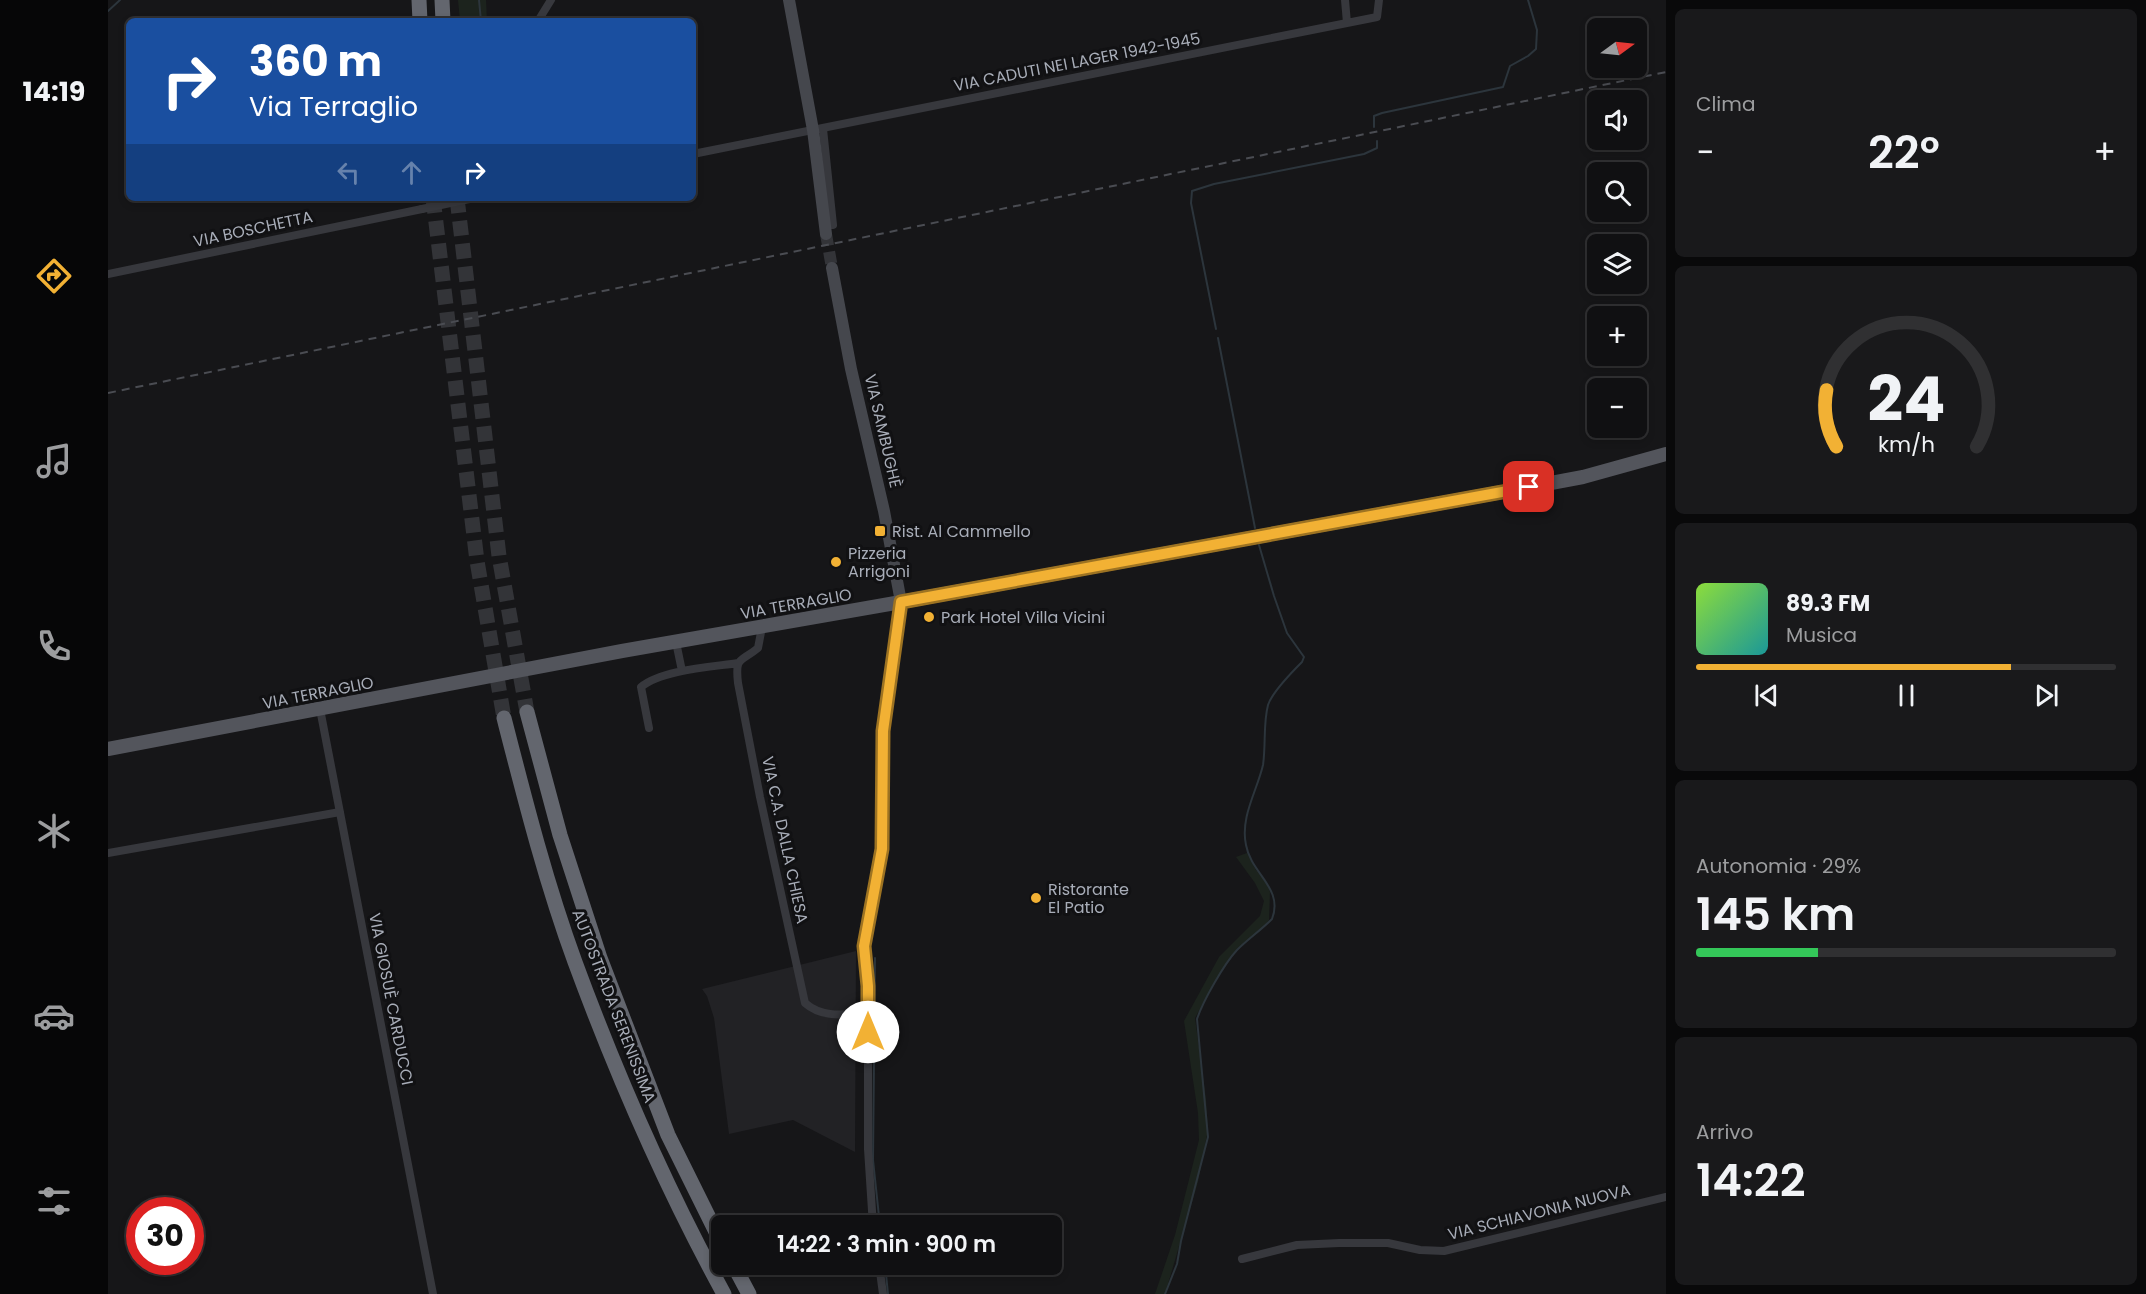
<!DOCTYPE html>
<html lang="it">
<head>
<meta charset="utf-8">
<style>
  :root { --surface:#101012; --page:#19191b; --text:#f1f3f6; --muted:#9c9d9f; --line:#303032; --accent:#f2b134 }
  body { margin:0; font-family:Poppins,sans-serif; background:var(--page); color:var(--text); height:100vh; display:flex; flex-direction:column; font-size:22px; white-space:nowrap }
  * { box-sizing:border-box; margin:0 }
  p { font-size:20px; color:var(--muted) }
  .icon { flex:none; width:33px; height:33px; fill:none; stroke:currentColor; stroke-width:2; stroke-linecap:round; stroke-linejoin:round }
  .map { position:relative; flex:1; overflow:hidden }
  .details { display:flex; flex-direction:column; gap:9px; padding:9px; background:#09090a; width:480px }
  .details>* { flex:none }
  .hud { position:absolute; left:18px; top:18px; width:570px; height:183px; border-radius:9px; box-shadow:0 3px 9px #0003,0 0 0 2px var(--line); background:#1a4fa0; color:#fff; overflow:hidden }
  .needle { width:39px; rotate:75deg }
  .controls { position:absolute; left:1479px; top:18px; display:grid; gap:12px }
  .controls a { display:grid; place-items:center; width:60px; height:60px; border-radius:9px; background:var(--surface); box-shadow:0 3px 9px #0003,0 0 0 2px var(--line); font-size:30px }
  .speed { position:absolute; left:18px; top:1197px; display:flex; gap:12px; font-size:30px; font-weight:700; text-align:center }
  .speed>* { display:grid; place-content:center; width:78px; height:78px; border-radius:50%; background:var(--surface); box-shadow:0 3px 9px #0003,0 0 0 2px var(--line); line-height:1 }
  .speed .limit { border:9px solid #d22; background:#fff; color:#111 }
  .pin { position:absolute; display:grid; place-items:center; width:51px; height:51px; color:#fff; margin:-26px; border-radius:12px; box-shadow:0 3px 9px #0006 }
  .me { position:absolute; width:66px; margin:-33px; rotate:0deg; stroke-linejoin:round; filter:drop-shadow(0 0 4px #0008) }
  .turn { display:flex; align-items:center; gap:21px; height:126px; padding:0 24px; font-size:27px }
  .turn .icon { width:78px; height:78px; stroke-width:2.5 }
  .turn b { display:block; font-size:42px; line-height:51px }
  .lanes { display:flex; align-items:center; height:57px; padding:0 24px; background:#0003; justify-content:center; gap:30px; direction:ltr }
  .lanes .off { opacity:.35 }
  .big { font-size:45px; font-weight:600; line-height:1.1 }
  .details .widget { flex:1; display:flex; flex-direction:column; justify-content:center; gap:9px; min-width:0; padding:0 21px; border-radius:9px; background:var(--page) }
  .details .dial { align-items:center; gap:0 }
  .dial svg { height:156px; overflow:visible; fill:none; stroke:var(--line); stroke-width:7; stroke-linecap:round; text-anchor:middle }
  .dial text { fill:var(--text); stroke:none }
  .song { display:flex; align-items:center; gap:18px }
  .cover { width:72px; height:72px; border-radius:9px; background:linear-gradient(135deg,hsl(90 70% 55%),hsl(180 70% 35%)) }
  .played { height:6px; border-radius:3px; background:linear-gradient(90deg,var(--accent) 75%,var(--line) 75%) }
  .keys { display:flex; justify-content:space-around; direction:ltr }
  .heat { display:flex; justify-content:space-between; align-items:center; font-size:33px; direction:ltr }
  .charge { height:9px; border-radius:4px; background:linear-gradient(90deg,#34c759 29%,var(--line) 0) }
  .trip { position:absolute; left:603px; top:1215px; width:351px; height:60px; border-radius:9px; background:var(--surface); box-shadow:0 3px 9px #0003,0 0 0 2px var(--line); font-weight:600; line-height:60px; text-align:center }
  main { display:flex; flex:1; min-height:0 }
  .menu { display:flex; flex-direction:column; width:108px; justify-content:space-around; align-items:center; background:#060607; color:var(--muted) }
  .menu .icon { width:42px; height:42px }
  .menu .active { color:var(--accent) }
  .menu b { font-size:27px; color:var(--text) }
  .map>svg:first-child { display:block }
  .built { fill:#222225 }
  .green { fill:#1c231d }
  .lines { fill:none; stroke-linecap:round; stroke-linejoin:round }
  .stream { stroke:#2c353c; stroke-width:2 }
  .secondary-tunnel { stroke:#333438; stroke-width:12; stroke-dasharray:12 6; stroke-linecap:butt }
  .highway-tunnel { stroke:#333438; stroke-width:15; stroke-dasharray:15 8; stroke-linecap:butt }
  .street { stroke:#37383d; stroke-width:8 }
  .secondary { stroke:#45474d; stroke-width:12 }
  .primary { stroke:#53555c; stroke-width:14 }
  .highway { stroke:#63666e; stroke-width:15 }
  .rail { stroke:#4a4c52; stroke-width:2; stroke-dasharray:8 6; stroke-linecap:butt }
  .street-bridge { stroke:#37383d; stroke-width:8 }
  .route-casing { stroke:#9d7322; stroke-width:15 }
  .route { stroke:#f2b134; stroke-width:10 }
  .poi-dot { fill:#f2b134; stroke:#111113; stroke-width:2 }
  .labels { text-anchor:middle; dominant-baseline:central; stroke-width:6; stroke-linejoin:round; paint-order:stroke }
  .street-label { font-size:16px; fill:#a8adb8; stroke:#111113 }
  .poi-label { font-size:16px; fill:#a8adb8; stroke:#111113; text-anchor:start }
</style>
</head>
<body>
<main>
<nav class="menu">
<b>14:19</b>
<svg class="icon active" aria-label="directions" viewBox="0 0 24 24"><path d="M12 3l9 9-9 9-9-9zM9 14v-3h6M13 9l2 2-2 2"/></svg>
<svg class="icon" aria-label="music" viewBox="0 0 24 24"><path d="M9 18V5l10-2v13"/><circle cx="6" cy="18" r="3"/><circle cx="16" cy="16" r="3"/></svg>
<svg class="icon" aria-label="phone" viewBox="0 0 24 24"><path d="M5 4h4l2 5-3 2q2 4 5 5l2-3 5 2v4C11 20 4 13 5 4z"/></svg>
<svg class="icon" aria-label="climate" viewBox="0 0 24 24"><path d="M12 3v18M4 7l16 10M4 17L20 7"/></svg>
<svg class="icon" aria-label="car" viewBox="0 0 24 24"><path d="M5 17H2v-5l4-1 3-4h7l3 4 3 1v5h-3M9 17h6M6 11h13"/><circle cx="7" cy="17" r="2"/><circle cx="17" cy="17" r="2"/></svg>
<svg class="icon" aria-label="filters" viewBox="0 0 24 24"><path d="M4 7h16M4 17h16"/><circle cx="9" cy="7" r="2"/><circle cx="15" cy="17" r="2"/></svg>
</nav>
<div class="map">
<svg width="1558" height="1294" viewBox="0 0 1558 1294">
  <rect width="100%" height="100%" fill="#161618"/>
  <path class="built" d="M748,951L747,1152L685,1120L621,1134L606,1018L599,996L594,989Z"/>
  <path class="green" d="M350,0H378L379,21H352Z
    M1139,853L1148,870L1158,881L1162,892L1161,920L1151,932L1129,949L1112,973L1087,1018L1098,1099L1100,1130L1090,1182L1057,1294H1047L1067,1235L1091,1140L1090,1113L1076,1021L1111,957L1152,916L1156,901L1147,883L1128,857Z"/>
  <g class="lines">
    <path class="stream" d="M371,0L373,21
      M0,11L12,0
      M1266,127V116L1274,113L1395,87L1402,66L1420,56L1428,49L1429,30L1420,0
      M1108,329L1083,203L1084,191L1106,184L1256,154L1269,148V141
      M1110,338L1147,528
      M767,958L765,1160L772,1226
      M777,1264L780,1294
      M1057,1294L1069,1264L1073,1241L1100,1137L1089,1019C1095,1001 1116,964 1129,950C1140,939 1153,930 1164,919C1176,888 1143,874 1138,845C1132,817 1149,791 1155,765C1158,745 1155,724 1160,705C1164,693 1185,671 1194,662L1196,657L1179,633L1166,596L1151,545"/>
    <path class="secondary-tunnel" d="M718,234L724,268"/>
    <path class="highway-tunnel" d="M325,198L369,561L396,718
      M349,198L391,556L419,712"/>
    <path class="street" d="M1237,0L1239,23
      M430,21L443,0
      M715,129L725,225
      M585,154L1269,17L1271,0
      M0,274L314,209
      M654,627L650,648C632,663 627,656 630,683L652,797L697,1003C715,1019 738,1014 760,1013
      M568,642L574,671
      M212,709L325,1294
      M541,728L533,687C553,670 603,667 630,663
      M0,853L232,812
      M765,1226L760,1149V986L756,946L774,849L775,731L793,602
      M1134,1259L1189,1245L1231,1243H1280L1312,1250L1336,1251L1558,1197
      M771,1264L775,1294"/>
    <path class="secondary" d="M681,0L705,130L718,234
      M724,268L743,369L776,511L793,602"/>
    <path class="primary" d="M0,749L514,651L793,602L1443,483L1475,477L1558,454"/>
    <path class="highway" d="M311,0L312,21
      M334,0L335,21
      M419,712L452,835L492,958L560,1135L614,1244
      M396,718C417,800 438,883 467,962C509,1076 558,1188 616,1294
      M625,1264L641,1294"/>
    <path class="rail" d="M0,393L1558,72"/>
    <path class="street-bridge" d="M314,209L366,198"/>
  </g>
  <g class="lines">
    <defs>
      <path id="route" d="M760,1032V986L756,946L774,849L775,731L793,602L1421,487"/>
    </defs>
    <use href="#route" class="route-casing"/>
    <use href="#route" class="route"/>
  </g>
  <g class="poi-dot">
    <rect x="766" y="525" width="12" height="12" rx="3"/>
    <circle cx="728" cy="562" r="6"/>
    <circle cx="821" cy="617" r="6"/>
    <circle cx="928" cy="898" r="6"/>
  </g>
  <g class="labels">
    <g class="street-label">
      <text transform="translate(969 62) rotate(-11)">VIA CADUTI NEI LAGER 1942-1945</text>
      <text transform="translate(145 229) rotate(-12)">VIA BOSCHETTA</text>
      <text transform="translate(775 431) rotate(77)">VIA SAMBUGHÈ</text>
      <text transform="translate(688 604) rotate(-10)">VIA TERRAGLIO</text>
      <text transform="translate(210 693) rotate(-11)">VIA TERRAGLIO</text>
      <text transform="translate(677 840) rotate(78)">VIA C.A. DALLA CHIESA</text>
      <text transform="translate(283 999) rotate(79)">VIA GIOSUÈ CARDUCCI</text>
      <text transform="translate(506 1006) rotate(69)">AUTOSTRADA SERENISSIMA</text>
      <text transform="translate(1431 1212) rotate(-14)">VIA SCHIAVONIA NUOVA</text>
    </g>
    <g class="poi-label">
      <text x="784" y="531">Rist. Al Cammello</text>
      <text x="740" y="553">Pizzeria<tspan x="740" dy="18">Arrigoni</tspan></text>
      <text x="833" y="617">Park Hotel Villa Vicini</text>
      <text x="940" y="889">Ristorante<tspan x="940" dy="18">El Patio</tspan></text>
    </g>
  </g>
</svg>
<div class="controls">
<a><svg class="needle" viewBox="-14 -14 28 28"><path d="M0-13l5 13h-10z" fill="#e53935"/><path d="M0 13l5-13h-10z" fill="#9c9d9f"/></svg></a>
<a><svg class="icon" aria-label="sound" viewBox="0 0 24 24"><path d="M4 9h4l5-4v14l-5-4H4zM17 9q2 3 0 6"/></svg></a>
<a><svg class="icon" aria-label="search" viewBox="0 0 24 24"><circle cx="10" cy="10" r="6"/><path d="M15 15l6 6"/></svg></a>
<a><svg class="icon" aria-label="layers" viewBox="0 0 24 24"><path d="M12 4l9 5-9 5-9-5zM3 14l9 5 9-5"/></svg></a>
<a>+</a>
<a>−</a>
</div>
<div class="speed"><div class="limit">30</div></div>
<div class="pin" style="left:1421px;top:487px;background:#d93025"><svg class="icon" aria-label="arrive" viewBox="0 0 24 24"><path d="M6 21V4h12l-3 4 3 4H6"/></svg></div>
<svg class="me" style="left:760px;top:1032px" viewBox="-20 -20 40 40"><circle r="19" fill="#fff"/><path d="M0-13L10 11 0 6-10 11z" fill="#f2b134"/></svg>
<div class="trip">14:22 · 3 min · 900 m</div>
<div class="hud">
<div class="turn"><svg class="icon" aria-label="right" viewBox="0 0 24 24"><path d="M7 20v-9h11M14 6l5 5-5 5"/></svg><div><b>360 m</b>Via Terraglio</div></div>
<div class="lanes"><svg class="icon off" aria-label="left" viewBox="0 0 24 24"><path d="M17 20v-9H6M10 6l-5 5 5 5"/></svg><svg class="icon off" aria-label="ahead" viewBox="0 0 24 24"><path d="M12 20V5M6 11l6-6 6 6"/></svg><svg class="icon" aria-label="right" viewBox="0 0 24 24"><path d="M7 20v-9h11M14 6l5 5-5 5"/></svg></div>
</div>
</div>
<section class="details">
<div class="widget"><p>Clima</p>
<div class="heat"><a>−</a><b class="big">22°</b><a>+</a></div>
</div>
<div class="widget dial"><svg viewBox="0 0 100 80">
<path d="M14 69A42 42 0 1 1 86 69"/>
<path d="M14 69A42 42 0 0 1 9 40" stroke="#f2b134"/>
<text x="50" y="56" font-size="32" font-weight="700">24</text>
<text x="50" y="72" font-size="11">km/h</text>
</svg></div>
<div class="widget">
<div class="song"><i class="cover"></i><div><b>89.3 FM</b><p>Musica</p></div></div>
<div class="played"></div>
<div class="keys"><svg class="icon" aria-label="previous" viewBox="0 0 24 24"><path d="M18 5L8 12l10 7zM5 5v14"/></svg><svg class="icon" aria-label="pause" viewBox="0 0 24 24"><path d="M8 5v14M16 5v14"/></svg><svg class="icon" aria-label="next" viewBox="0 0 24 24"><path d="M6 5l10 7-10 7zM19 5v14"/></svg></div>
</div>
<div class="widget"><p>Autonomia · 29%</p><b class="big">145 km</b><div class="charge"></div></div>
<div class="widget"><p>Arrivo</p><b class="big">14:22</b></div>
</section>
</main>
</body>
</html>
